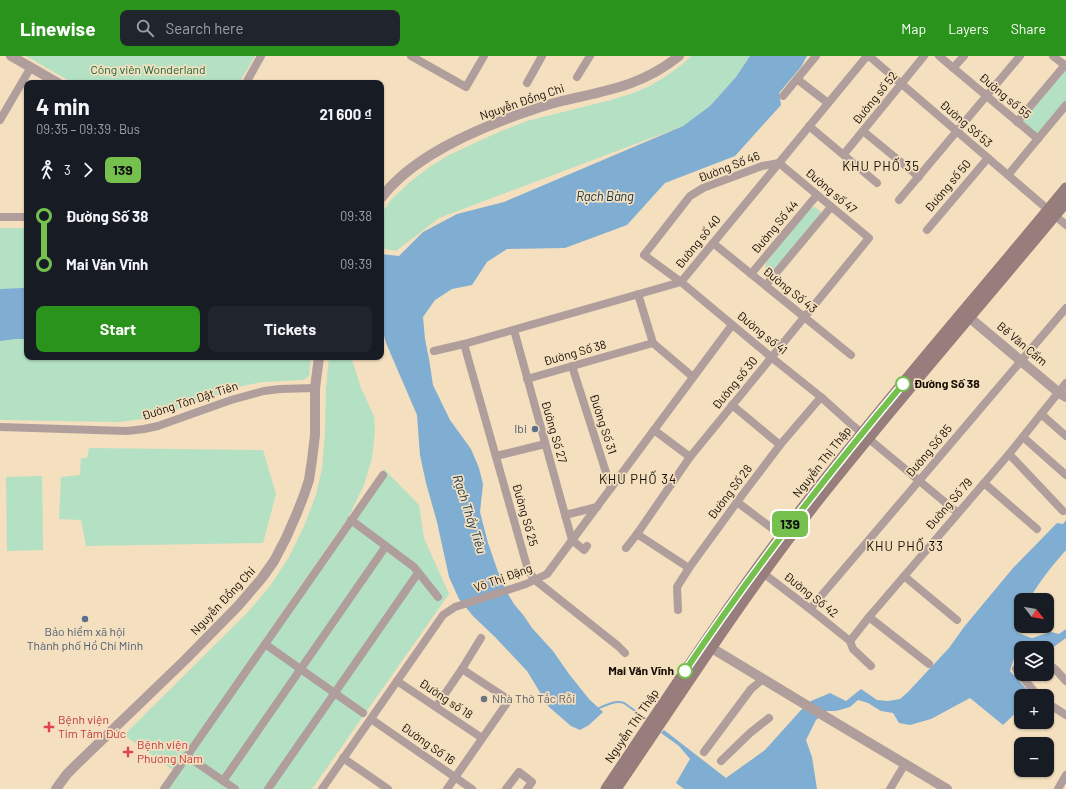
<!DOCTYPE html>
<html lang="en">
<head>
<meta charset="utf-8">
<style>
	:root { --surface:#171b24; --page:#20242c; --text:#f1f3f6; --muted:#9ea1a6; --accent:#29931b }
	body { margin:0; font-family:Barlow,sans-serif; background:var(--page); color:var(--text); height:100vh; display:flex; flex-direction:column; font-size:15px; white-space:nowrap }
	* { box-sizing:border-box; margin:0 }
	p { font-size:13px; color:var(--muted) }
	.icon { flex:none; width:22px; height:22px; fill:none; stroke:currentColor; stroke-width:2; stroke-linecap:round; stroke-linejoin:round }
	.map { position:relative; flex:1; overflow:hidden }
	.side { position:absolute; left:24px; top:24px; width:360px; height:280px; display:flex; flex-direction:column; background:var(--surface); border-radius:8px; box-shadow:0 1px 3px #0004 }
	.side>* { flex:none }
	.badge { padding:0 8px; border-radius:6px; font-size:14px; line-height:26px }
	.needle { width:26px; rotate:121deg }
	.tools { position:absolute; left:1014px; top:537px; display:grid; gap:8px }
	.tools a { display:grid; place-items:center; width:40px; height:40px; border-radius:8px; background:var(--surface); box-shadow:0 1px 3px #0004; font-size:20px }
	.map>.badge { position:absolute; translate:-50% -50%; box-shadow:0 0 0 2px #fff }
	.legs { display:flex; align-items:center; gap:6px; height:44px; padding:0 12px; font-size:13px }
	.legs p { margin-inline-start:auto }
	.head { display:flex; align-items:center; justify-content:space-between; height:68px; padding:0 12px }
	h1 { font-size:22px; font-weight:700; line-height:30px }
	.action { display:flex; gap:8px; margin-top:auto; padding:8px 12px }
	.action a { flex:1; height:46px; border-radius:8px; background:var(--accent); color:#fff; font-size:16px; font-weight:700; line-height:46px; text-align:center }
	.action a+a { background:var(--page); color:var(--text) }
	ul { padding:0 12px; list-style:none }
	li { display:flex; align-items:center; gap:14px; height:48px; font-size:15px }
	li i { display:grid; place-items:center; width:6px; height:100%; margin:0 5px; background:currentColor }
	li i::after { content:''; width:10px; height:10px; margin:-5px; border:3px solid; border-radius:50%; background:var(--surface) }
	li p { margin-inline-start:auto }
	li:first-child i { background:linear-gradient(#0000 50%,currentColor 0) }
	li:last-child i { background:linear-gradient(currentColor 50%,#0000 0) }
	header { display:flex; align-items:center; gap:24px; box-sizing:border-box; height:56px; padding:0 20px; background:var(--accent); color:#fff }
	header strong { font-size:19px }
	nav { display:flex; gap:22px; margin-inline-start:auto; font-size:14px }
	.search { width:280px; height:36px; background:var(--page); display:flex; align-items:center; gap:10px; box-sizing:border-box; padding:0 14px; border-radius:8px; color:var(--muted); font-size:15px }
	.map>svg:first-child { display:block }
	.green { fill:#b4e0c3 }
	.water { fill:#80add2 }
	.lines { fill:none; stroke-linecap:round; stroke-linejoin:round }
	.stream { stroke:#80add2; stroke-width:2 }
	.minor { stroke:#b09e9c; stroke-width:8 }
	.tertiary { stroke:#b09e9c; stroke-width:10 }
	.secondary { stroke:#977d7b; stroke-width:11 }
	.line-1-casing { stroke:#fff; stroke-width:9 }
	.line-1 { stroke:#76c04d; stroke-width:6 }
	.stop-1-dot { fill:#fff; stroke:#76c04d; stroke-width:2 }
	.service-dot { fill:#5c6f8a; stroke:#f4dfbf; stroke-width:1.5 }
	.worship-dot { fill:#6b7280; stroke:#f4dfbf; stroke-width:1.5 }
	.health-dot { fill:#e0444e; stroke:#f4dfbf; stroke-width:1.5 }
	.labels { text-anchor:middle; stroke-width:3.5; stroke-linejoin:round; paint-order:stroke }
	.park-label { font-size:12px; fill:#15683f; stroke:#f4dfbf }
	.street-label { font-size:12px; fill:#150e04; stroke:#f4dfbf }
	.stop-label { font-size:12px; font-weight:bold; fill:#150e04; stroke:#f4dfbf; text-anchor:start }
	.service-label { font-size:12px; fill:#4e5e75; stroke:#f4dfbf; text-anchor:end }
	.worship-label { font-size:12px; fill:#5b616d; stroke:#f4dfbf; text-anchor:start }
	.health-label { font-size:12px; fill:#be3a42; stroke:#f4dfbf; text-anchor:start }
	.neighbourhood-label { font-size:13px; letter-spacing:1px; fill:#150e04; stroke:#f4dfbf }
	.water-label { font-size:13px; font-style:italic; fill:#0d314a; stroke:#f4dfbf }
</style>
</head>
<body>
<header>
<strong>Linewise</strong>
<div class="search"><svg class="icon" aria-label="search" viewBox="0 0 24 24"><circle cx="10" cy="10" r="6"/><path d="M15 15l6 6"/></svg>Search here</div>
<nav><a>Map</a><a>Layers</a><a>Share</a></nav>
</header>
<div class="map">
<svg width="1066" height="733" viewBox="0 0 1066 733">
	<rect width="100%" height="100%" fill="#f4dfbf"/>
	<!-- green -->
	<g class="green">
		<path d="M26 0H255L239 27H73Z"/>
		<path d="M691 0H750L736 21 710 50 683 70 439 162 396 195 381 192V158L391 144 410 126 431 110 449 99 475 87 499 76 527 65 611 44 633 37 650 30 668 19 684 7Z"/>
		<path d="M1066 13V45L1037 80 1020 67Z"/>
		<path d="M815 151 821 156 820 160 775 214 770 216 765 212 766 207 810 152Z"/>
		<path d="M0 172H27V243L0 245Z"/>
		<path d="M27 271V301H311L309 320 303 324 262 326 238 331 164 358 142 363 118 366 0 364V274Z"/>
		<path d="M329 301H351L361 332 374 360 375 375 372 402 364 429 349 460 222 643 384 413 419 449 424 482 449 538 312 733H160L173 714 124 679 248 556 270 530 289 501 304 470 316 439 322 413 325 378 326 331Z"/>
		<path d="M89 392 263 394 276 438 263 487 86 490 81 464 59 463 61 421 80 419 81 402H87Z"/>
		<path d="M42 420 43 494 7 495 6 421Z"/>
	</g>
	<!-- water -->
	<g class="water">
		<path d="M750 0H807L801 11 779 37 781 49 735 100 665 127 627 169 565 192 507 193 487 206 472 229 452 233 435 244 423 261 425 283 429 303 433 329 450 364 471 393 479 412 483 428 480 456 488 487 497 513 506 535 514 548 524 560 532 572 553 595 569 618 589 643 603 656 589 669 580 674 571 670 549 651 527 615 496 582 473 560 459 543 449 521 437 466 426 427 420 399 417 359 386 287 381 268V198L399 200 423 176 457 158 504 146 683 70 710 50 736 21Z"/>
		<path d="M27 231V283H15L0 285V233L23 232Z"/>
		<path d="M1066 464V494C1052 510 1039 526 1029 544H1021V554L1014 563 1018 577 1032 582 1051 576 1059 578 1066 573V582L1052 592 1043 587 1033 592H1021V599L1014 602 1010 615 1032 639 1021 640V652L1003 669 970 642 931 663 910 669 899 667 893 657 881 655 868 647 858 644 850 651 836 655H827L816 664 806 684 812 701 817 733H684L676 727 690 703 679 690 661 677 664 674 726 722 765 694 801 654 811 645 830 637 846 645 861 633 877 644 888 645 900 643 908 636 949 592 964 571 1013 512 1057 467 1063 468Z"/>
	</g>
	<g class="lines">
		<!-- stream -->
		<path class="stream" d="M597 653C606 649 615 644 624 647L648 664"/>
		<!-- minor -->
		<g class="minor">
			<path d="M411 0 466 31 484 0"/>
			<path d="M869 0 1066 169"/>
			<path d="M939 0 1038 83"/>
			<path d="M1053 0 1066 10"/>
			<path d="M953 12 964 0"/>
			<path d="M577 21 590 0"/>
			<path d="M797 23 828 47"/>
			<path d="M246 27 261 0"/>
			<path d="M527 27 542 0"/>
			<path d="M783 40 816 0"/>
			<path d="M0 64 31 11"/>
			<path d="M1017 66 1065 9"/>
			<path d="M809 70 877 127"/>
			<path d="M863 75 919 121"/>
			<path d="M844 98 924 0"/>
			<path d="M1008 119 1066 49"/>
			<path d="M899 144 1020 0"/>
			<path d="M0 161H27"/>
			<path d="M927 174 988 102"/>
			<path d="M713 187 851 299"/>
			<path d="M751 218 817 139"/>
			<path d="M766 229 831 151"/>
			<path d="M638 238 653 287 693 321"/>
			<path d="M514 274 572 484 584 494 587 490"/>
			<path d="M464 288 528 514 535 524 618 590 625 597"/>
			<path d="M434 295 464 288 681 226 867 0"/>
			<path d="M572 310 611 432"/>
			<path d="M527 323 653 287"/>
			<path d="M732 349 780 389"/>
			<path d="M1041 358 1066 380"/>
			<path d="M0 371 127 375 144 373 158 370 231 344 264 335 280 333 315 332"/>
			<path d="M654 374 690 401"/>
			<path d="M1023 381 1066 419"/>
			<path d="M1009 398 1063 455"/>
			<path d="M496 400 545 388"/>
			<path d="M984 427 1037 473"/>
			<path d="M737 446 781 479"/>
			<path d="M565 459 597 451"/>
			<path d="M351 464 414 511 438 541"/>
			<path d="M637 478 689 512"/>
			<path d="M626 492 637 478 690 401 869 182 779 107 762 110 703 132 690 140 644 199 681 226 771 301 821 341 851 368 958 457"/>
			<path d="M759 514 810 553 850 585"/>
			<path d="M904 520 957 564"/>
			<path d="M810 553 1066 252"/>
			<path d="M678 554 677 531 689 512 737 446 780 389 821 341"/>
			<path d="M869 561 929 608"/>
			<path d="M850 585 869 561 1009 398 1066 327"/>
			<path d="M850 585 853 593 871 610"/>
			<path d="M265 588 363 657"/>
			<path d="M1047 607 1056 614 1066 625"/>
			<path d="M1016 613 1038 640"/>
			<path d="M397 625 482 682"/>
			<path d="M1047 647 1066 659"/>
			<path d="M436 651 462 613 481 582"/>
			<path d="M371 663 472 733"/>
			<path d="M704 696 751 633 763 623"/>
			<path d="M187 700 235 733"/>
			<path d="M343 702 388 733"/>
			<path d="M721 705 750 677 769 662"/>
			<path d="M223 725 386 490"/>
			<path d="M164 733 383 419"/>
			<path d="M268 733 418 517"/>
			<path d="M322 733 443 559 455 551 526 528 547 518 732 269"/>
			<path d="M447 733 509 644 462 613"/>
			<path d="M506 733 519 716 532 726 527 733"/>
			<path d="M890 733 905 708"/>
			<path d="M1058 733 1066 719"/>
		</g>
		<!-- tertiary -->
		<g class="tertiary">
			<path d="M11 0 58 27"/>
			<path d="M381 142C412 101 472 75 520 58 533 54 545 49 558 46 603 35 641 31 679 0"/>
			<path d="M964 257 1058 336 1066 341"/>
			<path d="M705 588 826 661 947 733"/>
			<path d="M56 733 67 718 77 708 185 604 238 550 262 522 274 505 286 482 297 457 304 439 309 424 312 404 315 379V332L319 301"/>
		</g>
		<!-- secondary -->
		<g class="secondary">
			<path d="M606 733C671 636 735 538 807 446 890 339 980 237 1066 132"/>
			<path d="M616 733C680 639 742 542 812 452 894 348 982 248 1066 146"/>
		</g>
	</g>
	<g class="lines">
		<defs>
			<path id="line-1" d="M685 615C752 515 826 420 903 328"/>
		</defs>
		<!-- line-1 casing -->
		<use href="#line-1" class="line-1-casing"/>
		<!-- line-1 -->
		<use href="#line-1" class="line-1"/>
	</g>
	<!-- markers -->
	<g class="stop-1-dot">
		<circle cx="903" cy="328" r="7"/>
		<circle cx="685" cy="615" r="7"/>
	</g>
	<g class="service-dot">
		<circle cx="535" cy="373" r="4"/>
		<circle cx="85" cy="563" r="4"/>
	</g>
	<circle class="worship-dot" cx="484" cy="643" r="4"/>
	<g class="health-dot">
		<path d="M47 665h4v4h4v4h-4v4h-4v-4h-4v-4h4z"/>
		<path d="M126 690h4v4h4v4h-4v4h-4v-4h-4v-4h4z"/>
	</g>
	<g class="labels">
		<!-- park labels -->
		<g class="park-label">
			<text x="148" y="18">Công viên Wonderland</text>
		</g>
		<!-- street labels -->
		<g class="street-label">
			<text transform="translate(1005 40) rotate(40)" y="4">Đường số 55</text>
			<text transform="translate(875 42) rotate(-51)" y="4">Đường số 52</text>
			<text transform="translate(522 46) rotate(-19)" y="4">Nguyễn Đổng Chi</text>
			<text transform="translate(966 68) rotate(41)" y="4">Đường Số 53</text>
			<text transform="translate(729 111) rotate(-21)" y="4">Đường Số 46</text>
			<text transform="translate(948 130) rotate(-50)" y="4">Đường số 50</text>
			<text transform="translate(831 135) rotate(40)" y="4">Đường số 47</text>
			<text transform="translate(775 171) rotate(-50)" y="4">Đường Số 44</text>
			<text transform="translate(698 186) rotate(-51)" y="4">Đường số 40</text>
			<text transform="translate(790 234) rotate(39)" y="4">Đường Số 43</text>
			<text transform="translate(762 277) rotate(39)" y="4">Đường số 41</text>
			<text transform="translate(1022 288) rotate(40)" y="4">Bế Văn Cấm</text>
			<text transform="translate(575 297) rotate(-16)" y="4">Đường Số 38</text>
			<text transform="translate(735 327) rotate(-51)" y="4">Đường số 30</text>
			<text transform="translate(190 345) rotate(-18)" y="4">Đường Tôn Dật Tiên</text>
			<text transform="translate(603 368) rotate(72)" y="4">Đường Số 31</text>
			<text transform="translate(554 376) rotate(74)" y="4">Đường Số 27</text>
			<text transform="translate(929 395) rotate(-50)" y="4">Đường Số 85</text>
			<text transform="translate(822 406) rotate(-52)" y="4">Nguyễn Thị Thập</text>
			<text transform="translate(730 436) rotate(-53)" y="4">Đường Số 28</text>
			<text transform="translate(949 448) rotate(-49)" y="4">Đường Số 79</text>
			<text transform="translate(525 459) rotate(74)" y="4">Đường Số 25</text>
			<text transform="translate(503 522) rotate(-20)" y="4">Võ Thị Đặng</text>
			<text transform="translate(811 539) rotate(38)" y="4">Đường Số 42</text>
			<text transform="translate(223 545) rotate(-47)" y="4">Nguyễn Đổng Chi</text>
			<text transform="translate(446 643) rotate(34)" y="4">Đường số 18</text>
			<text transform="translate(632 670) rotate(-56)" y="4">Nguyễn Thị Thập</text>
			<text transform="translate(428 688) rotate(35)" y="4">Đường Số 16</text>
		</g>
		<!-- stop labels -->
		<g class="stop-label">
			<text x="914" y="332">Đường Số 38</text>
			<text x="674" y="619" text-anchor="end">Mai Văn Vĩnh</text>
		</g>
		<!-- service labels -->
		<g class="service-label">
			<text x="527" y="377">Ibi</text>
			<text x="85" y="580" text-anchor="middle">Bảo hiểm xã hội<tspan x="85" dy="14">Thành phố Hồ Chí Minh</tspan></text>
		</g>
		<!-- worship labels -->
		<g class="worship-label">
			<text x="492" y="647">Nhà Thờ Tắc Rỗi</text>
		</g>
		<!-- health labels -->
		<g class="health-label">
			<text x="58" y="668">Bệnh viện<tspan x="58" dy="14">Tim Tâm Đức</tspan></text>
			<text x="137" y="693">Bệnh viện<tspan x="137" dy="14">Phương Nam</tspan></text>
		</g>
		<!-- neighbourhood labels -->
		<g class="neighbourhood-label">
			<text x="881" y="115">KHU PHỐ 35</text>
			<text x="638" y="428">KHU PHỐ 34</text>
			<text x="905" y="495">KHU PHỐ 33</text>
		</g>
		<!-- water labels -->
		<g class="water-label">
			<text x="605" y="145">Rạch Bàng</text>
			<text transform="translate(470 458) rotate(72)" y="5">Rạch Thầy Tiêu</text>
		</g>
	</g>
</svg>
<div class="tools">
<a><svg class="needle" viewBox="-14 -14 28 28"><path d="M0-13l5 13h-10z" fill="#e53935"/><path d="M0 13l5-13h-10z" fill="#9ea1a6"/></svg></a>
<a><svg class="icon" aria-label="layers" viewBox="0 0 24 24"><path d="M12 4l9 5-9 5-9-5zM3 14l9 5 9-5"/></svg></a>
<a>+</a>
<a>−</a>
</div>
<b class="badge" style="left:790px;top:468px;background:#76c04d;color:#111">139</b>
<section class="side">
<div class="head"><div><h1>4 min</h1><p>09:35 – 09:39 · Bus</p></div><b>21 600 ₫</b></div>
<div class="legs"><svg class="icon" aria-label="walk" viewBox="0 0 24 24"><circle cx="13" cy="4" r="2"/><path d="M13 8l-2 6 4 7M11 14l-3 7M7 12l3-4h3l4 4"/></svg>3<svg class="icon" aria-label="forward" viewBox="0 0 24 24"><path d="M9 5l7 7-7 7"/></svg><b class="badge" style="background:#76c04d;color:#111">139</b></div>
<ul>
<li><i style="color:#76c04d"></i><b>Đường Số 38</b><p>09:38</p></li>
<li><i style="color:#76c04d"></i><b>Mai Văn Vĩnh</b><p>09:39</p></li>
</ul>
<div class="action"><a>Start</a><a>Tickets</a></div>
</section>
</div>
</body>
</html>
